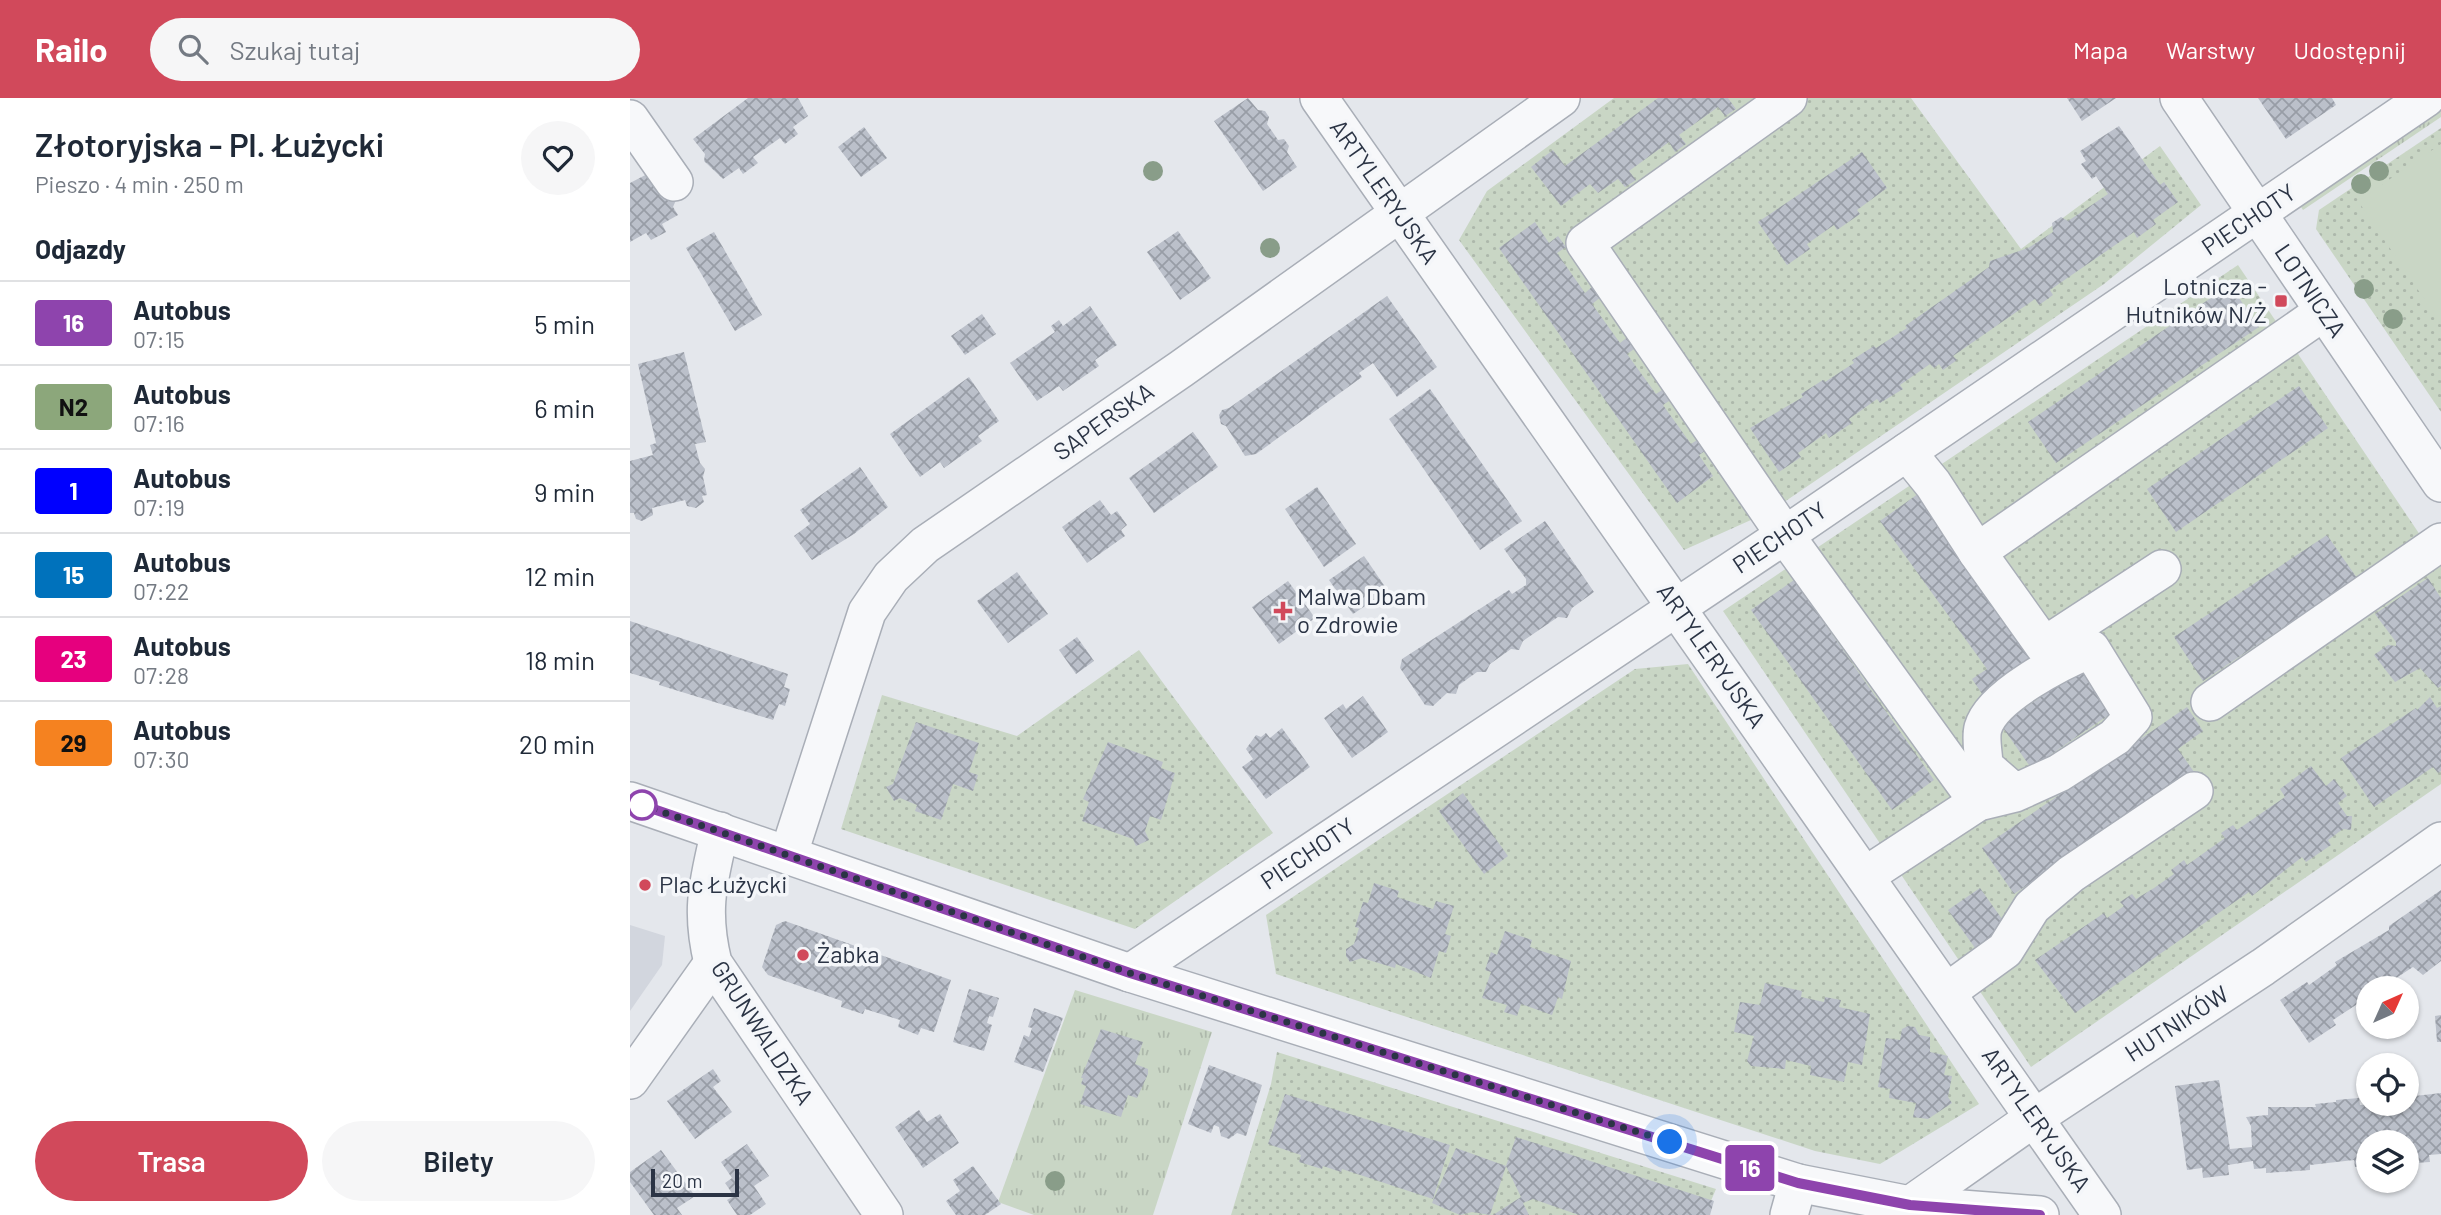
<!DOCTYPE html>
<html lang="pl">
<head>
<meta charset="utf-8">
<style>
	:root { --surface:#fff; --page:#f6f6f7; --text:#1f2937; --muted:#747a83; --line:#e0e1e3; --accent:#d1495b }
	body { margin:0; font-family:Barlow,sans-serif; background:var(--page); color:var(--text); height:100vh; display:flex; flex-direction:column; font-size:26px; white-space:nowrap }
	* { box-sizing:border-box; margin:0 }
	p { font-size:23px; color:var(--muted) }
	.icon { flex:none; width:38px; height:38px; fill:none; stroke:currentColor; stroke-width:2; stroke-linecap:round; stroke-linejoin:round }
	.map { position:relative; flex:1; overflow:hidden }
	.sheet { display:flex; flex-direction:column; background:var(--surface); width:630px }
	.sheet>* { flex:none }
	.badge { padding:0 14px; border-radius:5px; font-size:24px; line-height:46px }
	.needle { width:46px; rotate:45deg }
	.buttons { position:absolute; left:1726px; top:878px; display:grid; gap:14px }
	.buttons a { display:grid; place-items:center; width:63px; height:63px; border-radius:50%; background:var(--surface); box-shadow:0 2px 5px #0004; font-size:35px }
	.scale { position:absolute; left:21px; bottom:18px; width:88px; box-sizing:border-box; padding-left:7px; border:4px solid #2b3445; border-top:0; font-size:19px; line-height:24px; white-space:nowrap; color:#2b3445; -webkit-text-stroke:5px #f4f6f9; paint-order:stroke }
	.you { position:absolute; width:35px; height:35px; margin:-18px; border:5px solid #fff; border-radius:50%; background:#1a73e8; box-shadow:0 0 0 10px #1a73e833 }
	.map>.badge { position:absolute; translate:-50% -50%; box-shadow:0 0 0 4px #fff }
	h2 { padding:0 35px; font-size:26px; line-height:63px }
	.round { display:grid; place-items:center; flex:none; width:74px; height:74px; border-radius:37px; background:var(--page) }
	.head { display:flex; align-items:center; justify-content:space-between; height:119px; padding:0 35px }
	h1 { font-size:33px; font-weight:600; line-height:52px }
	.button { display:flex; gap:14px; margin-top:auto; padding:14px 35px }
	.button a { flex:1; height:80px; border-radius:42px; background:var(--accent); color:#fff; font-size:28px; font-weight:600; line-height:80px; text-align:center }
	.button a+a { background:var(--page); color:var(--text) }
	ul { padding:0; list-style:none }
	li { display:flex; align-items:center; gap:21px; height:84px; padding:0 35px; border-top:2px solid var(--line) }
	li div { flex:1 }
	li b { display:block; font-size:26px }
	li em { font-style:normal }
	li .badge { min-width:77px; font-weight:700; text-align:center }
	header { display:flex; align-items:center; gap:42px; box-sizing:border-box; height:98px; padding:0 35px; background:var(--accent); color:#fff }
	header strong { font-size:33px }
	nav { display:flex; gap:38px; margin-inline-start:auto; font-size:24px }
	.search { width:490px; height:63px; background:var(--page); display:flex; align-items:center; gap:18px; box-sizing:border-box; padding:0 24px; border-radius:38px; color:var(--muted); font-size:26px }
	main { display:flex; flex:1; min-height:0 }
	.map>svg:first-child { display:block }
	.built { fill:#d2d6de }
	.grass { fill:url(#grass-tufts) }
	.park { fill:url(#park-dots) }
	.pitch { fill:#c9d6c5 }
	.building { fill:url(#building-cross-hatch) }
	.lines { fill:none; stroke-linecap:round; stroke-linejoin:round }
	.minor-casing { stroke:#a9aeb7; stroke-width:40 }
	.minor { stroke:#f7f8fa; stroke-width:37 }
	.tree { fill:#899d89 }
	.line-casing { stroke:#fff; stroke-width:16 }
	.line { stroke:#8e44ad; stroke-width:10 }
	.walk { stroke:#2b3445; stroke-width:7; stroke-dasharray:0 12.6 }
	.poi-dot { fill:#d1495b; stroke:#f4f6f9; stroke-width:2.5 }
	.stop-dot { fill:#fff; stroke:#8e44ad; stroke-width:3.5 }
	.labels { text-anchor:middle; stroke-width:7; stroke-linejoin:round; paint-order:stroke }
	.street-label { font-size:24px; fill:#2b3445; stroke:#f4f6f9 }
	.poi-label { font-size:24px; fill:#2b3445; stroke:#f4f6f9; text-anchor:start }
</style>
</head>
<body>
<header>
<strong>Railo</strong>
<div class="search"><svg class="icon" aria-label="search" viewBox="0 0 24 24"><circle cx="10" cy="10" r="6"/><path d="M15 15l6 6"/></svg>Szukaj tutaj</div>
<nav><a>Mapa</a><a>Warstwy</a><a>Udostępnij</a></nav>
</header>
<main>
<section class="sheet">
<div class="head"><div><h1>Złotoryjska - Pl. Łużycki</h1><p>Pieszo · 4 min · 250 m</p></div><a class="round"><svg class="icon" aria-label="heart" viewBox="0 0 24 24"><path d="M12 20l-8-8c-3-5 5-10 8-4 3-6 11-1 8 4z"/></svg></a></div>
<h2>Odjazdy</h2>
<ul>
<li><span class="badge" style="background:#8e44ad;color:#fff">16</span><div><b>Autobus</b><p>07:15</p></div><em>5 min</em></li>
<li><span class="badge" style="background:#8ca77b;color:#111">N2</span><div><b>Autobus</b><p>07:16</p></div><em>6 min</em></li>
<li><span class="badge" style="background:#00f;color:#fff">1</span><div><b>Autobus</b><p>07:19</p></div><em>9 min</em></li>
<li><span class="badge" style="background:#0072bc;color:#fff">15</span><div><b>Autobus</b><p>07:22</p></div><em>12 min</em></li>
<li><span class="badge" style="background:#e6007e;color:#fff">23</span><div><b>Autobus</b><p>07:28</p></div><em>18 min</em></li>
<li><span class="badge" style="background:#f58220;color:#111">29</span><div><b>Autobus</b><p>07:30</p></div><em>20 min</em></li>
</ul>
<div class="button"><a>Trasa</a><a>Bilety</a></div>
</section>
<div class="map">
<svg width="1811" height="1117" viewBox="0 0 1811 1117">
	<defs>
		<pattern id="grass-tufts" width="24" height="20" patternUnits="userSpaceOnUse" patternTransform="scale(1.75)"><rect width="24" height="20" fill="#c9d6c5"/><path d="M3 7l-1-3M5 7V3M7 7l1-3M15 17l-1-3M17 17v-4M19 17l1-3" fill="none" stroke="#adb8ab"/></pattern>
		<pattern id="park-dots" width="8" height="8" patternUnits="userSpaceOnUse" patternTransform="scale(1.75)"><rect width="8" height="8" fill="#c9d6c5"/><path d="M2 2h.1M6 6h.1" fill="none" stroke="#adb8ab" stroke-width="1.8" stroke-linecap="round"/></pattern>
		<pattern id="building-cross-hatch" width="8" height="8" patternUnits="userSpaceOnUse" patternTransform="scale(1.75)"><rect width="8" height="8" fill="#bbc0ca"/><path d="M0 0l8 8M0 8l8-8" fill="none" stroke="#989da6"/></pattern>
	</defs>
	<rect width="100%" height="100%" fill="#e4e7ec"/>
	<!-- built -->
	<path class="built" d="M0 827 35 838 32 867 0 913Z"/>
	<!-- grass -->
	<g class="grass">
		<path d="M1811 9V19L1673 112 1669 106Z"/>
		<path d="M445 892 582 934 523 1117H404L368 1104Z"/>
	</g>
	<!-- park -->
	<g class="park">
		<path d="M984 0H1281L1391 151 1530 48 1571 107 1474 186 1141 413 1054 452 829 142 857 93Z"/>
		<path d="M1811 30V314L1686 131 1689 112Z"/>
		<path d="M1608 167 1811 468V686L1401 969 1093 513Z"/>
		<path d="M509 552 643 735 505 831 211 731 252 597 387 638Z"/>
		<path d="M1058 566 1349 1006 1250 1066 1185 1053 646 876 636 817 1005 571Z"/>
		<path d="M647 954 1086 1091 1075 1117H601L641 986Z"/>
	</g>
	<!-- pitch -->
	<path class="pitch" d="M1811 46V226L1728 103Z"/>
	<!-- building -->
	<g class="building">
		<path d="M118 0H168L178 18 163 29 168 36 155 46 150 40 123 59 128 65 113 76 109 70 93 81 74 63 75 56 63 41Z"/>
		<path d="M618 0 628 12 635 13 639 19 637 26 648 42 654 41 659 48 657 54 667 69 633 93 584 23Z"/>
		<path d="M1028 0H1098L1106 11 1095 18 1088 9 1049 37 1056 46 1045 54 1039 44 999 73 1006 82 995 89 988 81 968 95 960 86 931 108 901 69 923 52 935 68Z"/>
		<path d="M1437 0H1486L1452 23Z"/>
		<path d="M1628 0H1702L1706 7 1656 41Z"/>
		<path d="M1489 28 1530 87 1534 84 1548 104 1523 122 1526 126 1507 140 1504 134 1420 192 1423 197 1409 207 1405 201 1323 258 1327 262 1313 272 1309 266 1304 270 1300 266 1270 287 1273 291 1250 305 1247 301 1219 321 1222 325 1199 340 1196 335 1168 355 1171 359 1149 374 1120 330 1173 299 1171 296 1193 282 1195 284 1224 265 1222 262 1244 248 1246 250 1277 230 1275 228 1359 169 1360 163 1398 150 1423 134 1422 125 1431 119 1438 123 1478 96 1466 78 1462 81 1451 66 1456 63 1450 53Z"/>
		<path d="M234 29 257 60 231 79 208 49Z"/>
		<path d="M1232 54 1257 90 1227 112 1230 116 1207 132 1204 127 1177 146 1180 151 1157 167 1128 124Z"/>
		<path d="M25 72 46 102 43 109 48 117 32 126 36 134 21 142 16 135 0 144V85Z"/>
		<path d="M905 124 919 145 928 138 936 149 927 155 955 195 963 188 971 199 962 206 990 245 999 238 1007 249 997 256 1026 296 1035 290 1042 301 1033 307 1061 346 1070 340 1078 351 1069 357 1083 378 1047 405 869 150Z"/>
		<path d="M548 133 581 180 550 202 517 154Z"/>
		<path d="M84 134 132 217 105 233 56 150Z"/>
		<path d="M1600 187 1629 229 1426 365 1398 324Z"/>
		<path d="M757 198 807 269 767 299 743 265 729 275 732 279 626 356 615 358 596 328 591 326 589 317 592 312 599 310Z"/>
		<path d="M460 208 487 247 465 262 469 268 433 293 429 288 407 303 380 265 425 234 421 228 429 222 433 228Z"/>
		<path d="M352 216 366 236 335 257 321 238Z"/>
		<path d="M54 254 76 344 65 346 70 365 75 371 73 379 77 397 72 398 74 404 66 410 57 408 55 402 22 410 23 417 12 423 6 421 4 415H0V363L23 357 20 347 26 345 8 266Z"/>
		<path d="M339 279 369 323 348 338 352 343 314 370 310 364 290 379 260 336Z"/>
		<path d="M1669 288 1698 330 1546 434 1517 391Z"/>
		<path d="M800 291 892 423 850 452 759 321Z"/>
		<path d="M563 334 588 369 524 415 499 380Z"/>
		<path d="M230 369 258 409 224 436 182 462 164 438 180 426 170 412Z"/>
		<path d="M687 389 726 446 694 469 655 411Z"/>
		<path d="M1292 393 1427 563 1361 609 1342 581 1357 571 1250 423Z"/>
		<path d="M470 402 481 417 487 413 497 427 491 432 495 438 457 465 432 429Z"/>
		<path d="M915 423 964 494 942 510 937 520 928 519 893 543 889 552 881 551 860 566 856 574H847L829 587 826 596 817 595 803 608 795 607 770 570 772 561 879 492 882 496 896 487V481L874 451Z"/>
		<path d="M1697 437 1727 480 1573 583 1544 539Z"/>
		<path d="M734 458 758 493 723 516 699 482Z"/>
		<path d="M387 474 418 516 378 545 347 503Z"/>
		<path d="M1798 480 1811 500V588L1808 590 1790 570 1765 584 1744 557 1758 547 1766 548V544L1745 516Z"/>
		<path d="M1164 482 1304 682 1262 712 1121 512Z"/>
		<path d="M658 483 685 520 649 546 622 509Z"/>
		<path d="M0 523 158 576 154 589 160 591 155 608 149 606 143 622 29 587 30 584 0 575Z"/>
		<path d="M447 539 464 563 446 576 429 552Z"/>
		<path d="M1455 568 1486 612 1401 670 1371 627Z"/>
		<path d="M733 598 758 634 722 660 694 620 713 606 716 611Z"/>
		<path d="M1800 599 1807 610 1811 608V673L1808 675 1803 669 1744 709 1711 660 1786 610 1787 612Z"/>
		<path d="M1557 609 1573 633 1548 651 1564 674 1384 796 1352 750Z"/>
		<path d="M286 624 349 645 339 674 348 677 343 693 323 686 311 722 285 713 287 707 270 700 264 703 256 689 263 686Z"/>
		<path d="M652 630 680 669 636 701 612 669 623 661 616 651 626 637 631 639 636 635 640 640Z"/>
		<path d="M478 644 533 664 531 670 545 675 531 722 520 718 515 733 519 742 506 748 503 741 452 723 459 704 453 701Z"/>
		<path d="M1681 668 1696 688 1704 681 1717 698 1708 705 1717 718H1722L1721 732 1713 731 1698 742 1701 747 1676 764 1672 759 1622 798 1619 794 1445 915 1405 862 1474 815 1477 820 1494 808 1490 804 1502 796 1506 801 1524 790 1544 776 1541 772 1554 762 1557 767 1595 740 1591 735 1603 727 1607 732 1655 699 1650 691Z"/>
		<path d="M833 695 878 758 854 776 809 713Z"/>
		<path d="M744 785 769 793 767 799 803 811 806 803 824 808 815 836 821 838 816 855 809 853 801 880 766 866 765 870 732 860 720 864 716 858V851L724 846 729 830 725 829 733 804 738 805Z"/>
		<path d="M1350 790 1377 828 1345 850 1318 812Z"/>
		<path d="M1811 792V863L1793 877 1783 869 1754 888 1755 891H1738V905L1735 908 1732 903 1703 922 1706 927 1679 945 1650 902 1677 884 1679 887 1707 867 1705 864 1759 832V828Z"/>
		<path d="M155 823 321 882 304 934 291 930 288 937 268 929 270 922 235 911 233 916 211 909 212 903 138 877 132 869 146 827Z"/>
		<path d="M875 833 902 842 900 849 941 863 932 901 928 899 922 917 891 906 887 918 874 914 877 907 852 900 861 874 855 872 861 854 867 857Z"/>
		<path d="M1135 885 1172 893 1171 899 1194 904 1195 899 1211 902 1209 909 1240 916 1232 967 1218 964 1214 984 1180 977 1181 968 1156 962 1155 971 1121 968 1117 963 1124 938 1104 934 1110 904 1130 907Z"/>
		<path d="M339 891 369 900 363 919 359 918 357 925 362 927 354 953 323 944Z"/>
		<path d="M404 910 433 920 413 974 384 964 394 937 399 939 402 930 398 929Z"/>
		<path d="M1811 917V944H1807L1805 918Z"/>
		<path d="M1278 928 1285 929 1289 937 1300 939V954L1318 958 1314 977 1322 978 1318 999 1322 1005 1298 1021 1283 1019 1286 1005 1259 1000 1260 991 1248 989 1256 940 1270 942 1272 931Z"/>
		<path d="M471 931 513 944 505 966 518 971V976L507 1000 498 997 491 1019 450 1006 456 988 451 986 453 980H451Z"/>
		<path d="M579 967 632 987 616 1038 607 1035 599 1041 591 1038 589 1029 584 1027 581 1035 558 1026Z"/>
		<path d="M83 971 91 983 83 989 102 1014 65 1041 37 1003Z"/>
		<path d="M1589 982 1600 1051 1622 1049 1621 1028 1616 1019 1638 1017V1009H1686L1685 1006 1706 1004V1002L1729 1000 1730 1007 1776 1006V999L1811 995V1056L1799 1057 1800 1064 1785 1065 1784 1059H1776V1045H1738V1068L1725 1069 1724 1062 1680 1067V1072L1636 1075V1070L1624 1071 1623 1063 1598 1067 1599 1077 1573 1080 1572 1070 1557 1072 1545 988Z"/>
		<path d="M655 996 820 1047 803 1101 712 1071 711 1074 693 1068 692 1071 669 1064 671 1057 638 1046Z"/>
		<path d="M289 1012 297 1024 310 1016 329 1045 293 1070 265 1029Z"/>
		<path d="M886 1039 1084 1103 1080 1117H949L903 1101 893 1105 899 1117H863L891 1099 876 1068Z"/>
		<path d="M117 1046 139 1078 124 1088 136 1106 120 1117H107L97 1102 104 1098 95 1085 102 1080 91 1064Z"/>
		<path d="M826 1050 876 1068 860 1117 842 1114 830 1117 802 1105Z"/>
		<path d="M31 1052 65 1098 47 1110 52 1117H24L0 1084V1074Z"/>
		<path d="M343 1068 371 1106 355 1117H326L316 1103 330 1093 323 1082Z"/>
	</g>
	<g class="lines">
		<defs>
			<g id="minor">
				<path d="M689 0 1472 1117"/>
				<path d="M1158 0 955 145 1155 437 1348 704"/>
				<path d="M1549 0 1811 385"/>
				<path d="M0 21 44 84"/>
				<path d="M1277 354 1303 386 1347 454 1414 548 1532 471"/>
				<path d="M1347 454 1693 214"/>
				<path d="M1580 604 1811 444"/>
				<path d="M0 703 500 875 1168 1085 1280 1107 1410 1117"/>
				<path d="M90 733C78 785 70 812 83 865L254 1117"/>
				<path d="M159 755 237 514 261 479 295 447 551 271 931 0"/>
				<path d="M1235 778 1348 704 1385 695 1429 675 1485 639 1503 619 1461 551C1431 563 1362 598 1353 630 1350 641 1354 657 1354 668L1385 695"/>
				<path d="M500 875 1155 437 1796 0"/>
				<path d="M1317 894 1375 852 1402 809 1441 776 1564 693"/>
				<path d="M0 982 83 865"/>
				<path d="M1280 1107 1404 1020 1633 869 1811 743"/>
				<path d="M1159 1117 1168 1085"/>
			</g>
		</defs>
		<!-- minor casing -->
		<use href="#minor" class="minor-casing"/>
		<!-- minor -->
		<use href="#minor" class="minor"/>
	</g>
	<!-- trees -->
	<g class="tree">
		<circle cx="523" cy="73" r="10"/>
		<circle cx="1749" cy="73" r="10"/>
		<circle cx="1731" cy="86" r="10"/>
		<circle cx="640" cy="150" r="10"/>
		<circle cx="1734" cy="191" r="10"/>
		<circle cx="1763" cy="221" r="10"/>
		<circle cx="425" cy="1083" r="10"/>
	</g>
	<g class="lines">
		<defs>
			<path id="line" d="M0 703 500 875 1168 1085 1280 1107 1410 1117"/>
		</defs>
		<!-- line casing -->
		<use href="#line" class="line-casing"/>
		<!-- line -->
		<use href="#line" class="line"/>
		<!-- walk -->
		<path class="walk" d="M12 707 500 875 1040 1044"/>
	</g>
	<!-- markers -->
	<g class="poi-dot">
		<rect x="1644" y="196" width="14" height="14" rx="3.5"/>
		<path d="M649.5 502.5h7v7h7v7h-7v7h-7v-7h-7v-7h7z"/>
		<circle cx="15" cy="787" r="7"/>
		<circle cx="173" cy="857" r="7"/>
	</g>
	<circle class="stop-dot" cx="12" cy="707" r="14"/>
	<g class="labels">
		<!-- street labels -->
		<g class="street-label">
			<text transform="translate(754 94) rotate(55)" y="8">ARTYLERYJSKA</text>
			<text transform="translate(1619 122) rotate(-34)" y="8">PIECHOTY</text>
			<text transform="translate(1680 193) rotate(56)" y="8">LOTNICZA</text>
			<text transform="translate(474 324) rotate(-35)" y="8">SAPERSKA</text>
			<text transform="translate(1150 440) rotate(-34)" y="8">PIECHOTY</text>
			<text transform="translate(1081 558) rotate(55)" y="8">ARTYLERYJSKA</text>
			<text transform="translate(678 756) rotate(-34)" y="8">PIECHOTY</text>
			<text transform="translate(1547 926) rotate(-33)" y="8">HUTNIKÓW</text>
			<text transform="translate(132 935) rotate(57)" y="8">GRUNWALDZKA</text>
			<text transform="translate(1406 1022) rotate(55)" y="8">ARTYLERYJSKA</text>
		</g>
		<!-- poi labels -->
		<g class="poi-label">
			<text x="1637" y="197" text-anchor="end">Lotnicza -<tspan x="1637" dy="28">Hutników N/Ż</tspan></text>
			<text x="667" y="507">Malwa Dbam<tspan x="667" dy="28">o Zdrowie</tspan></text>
			<text x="29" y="795">Plac Łużycki</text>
			<text x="187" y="865">Żabka</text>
		</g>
	</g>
</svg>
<div class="buttons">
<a><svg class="needle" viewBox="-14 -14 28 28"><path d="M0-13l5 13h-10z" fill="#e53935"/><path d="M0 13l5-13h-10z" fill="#747a83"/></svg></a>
<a><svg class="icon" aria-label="locate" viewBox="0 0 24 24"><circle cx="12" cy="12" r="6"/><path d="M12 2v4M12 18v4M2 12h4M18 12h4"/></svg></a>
<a><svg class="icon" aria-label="layers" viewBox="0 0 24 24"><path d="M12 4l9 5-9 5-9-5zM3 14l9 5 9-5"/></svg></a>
</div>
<div class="scale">20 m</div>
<div class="you" style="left:1040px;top:1044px"></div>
<b class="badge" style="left:1120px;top:1070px;background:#8e44ad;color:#fff">16</b>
</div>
</main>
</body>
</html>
